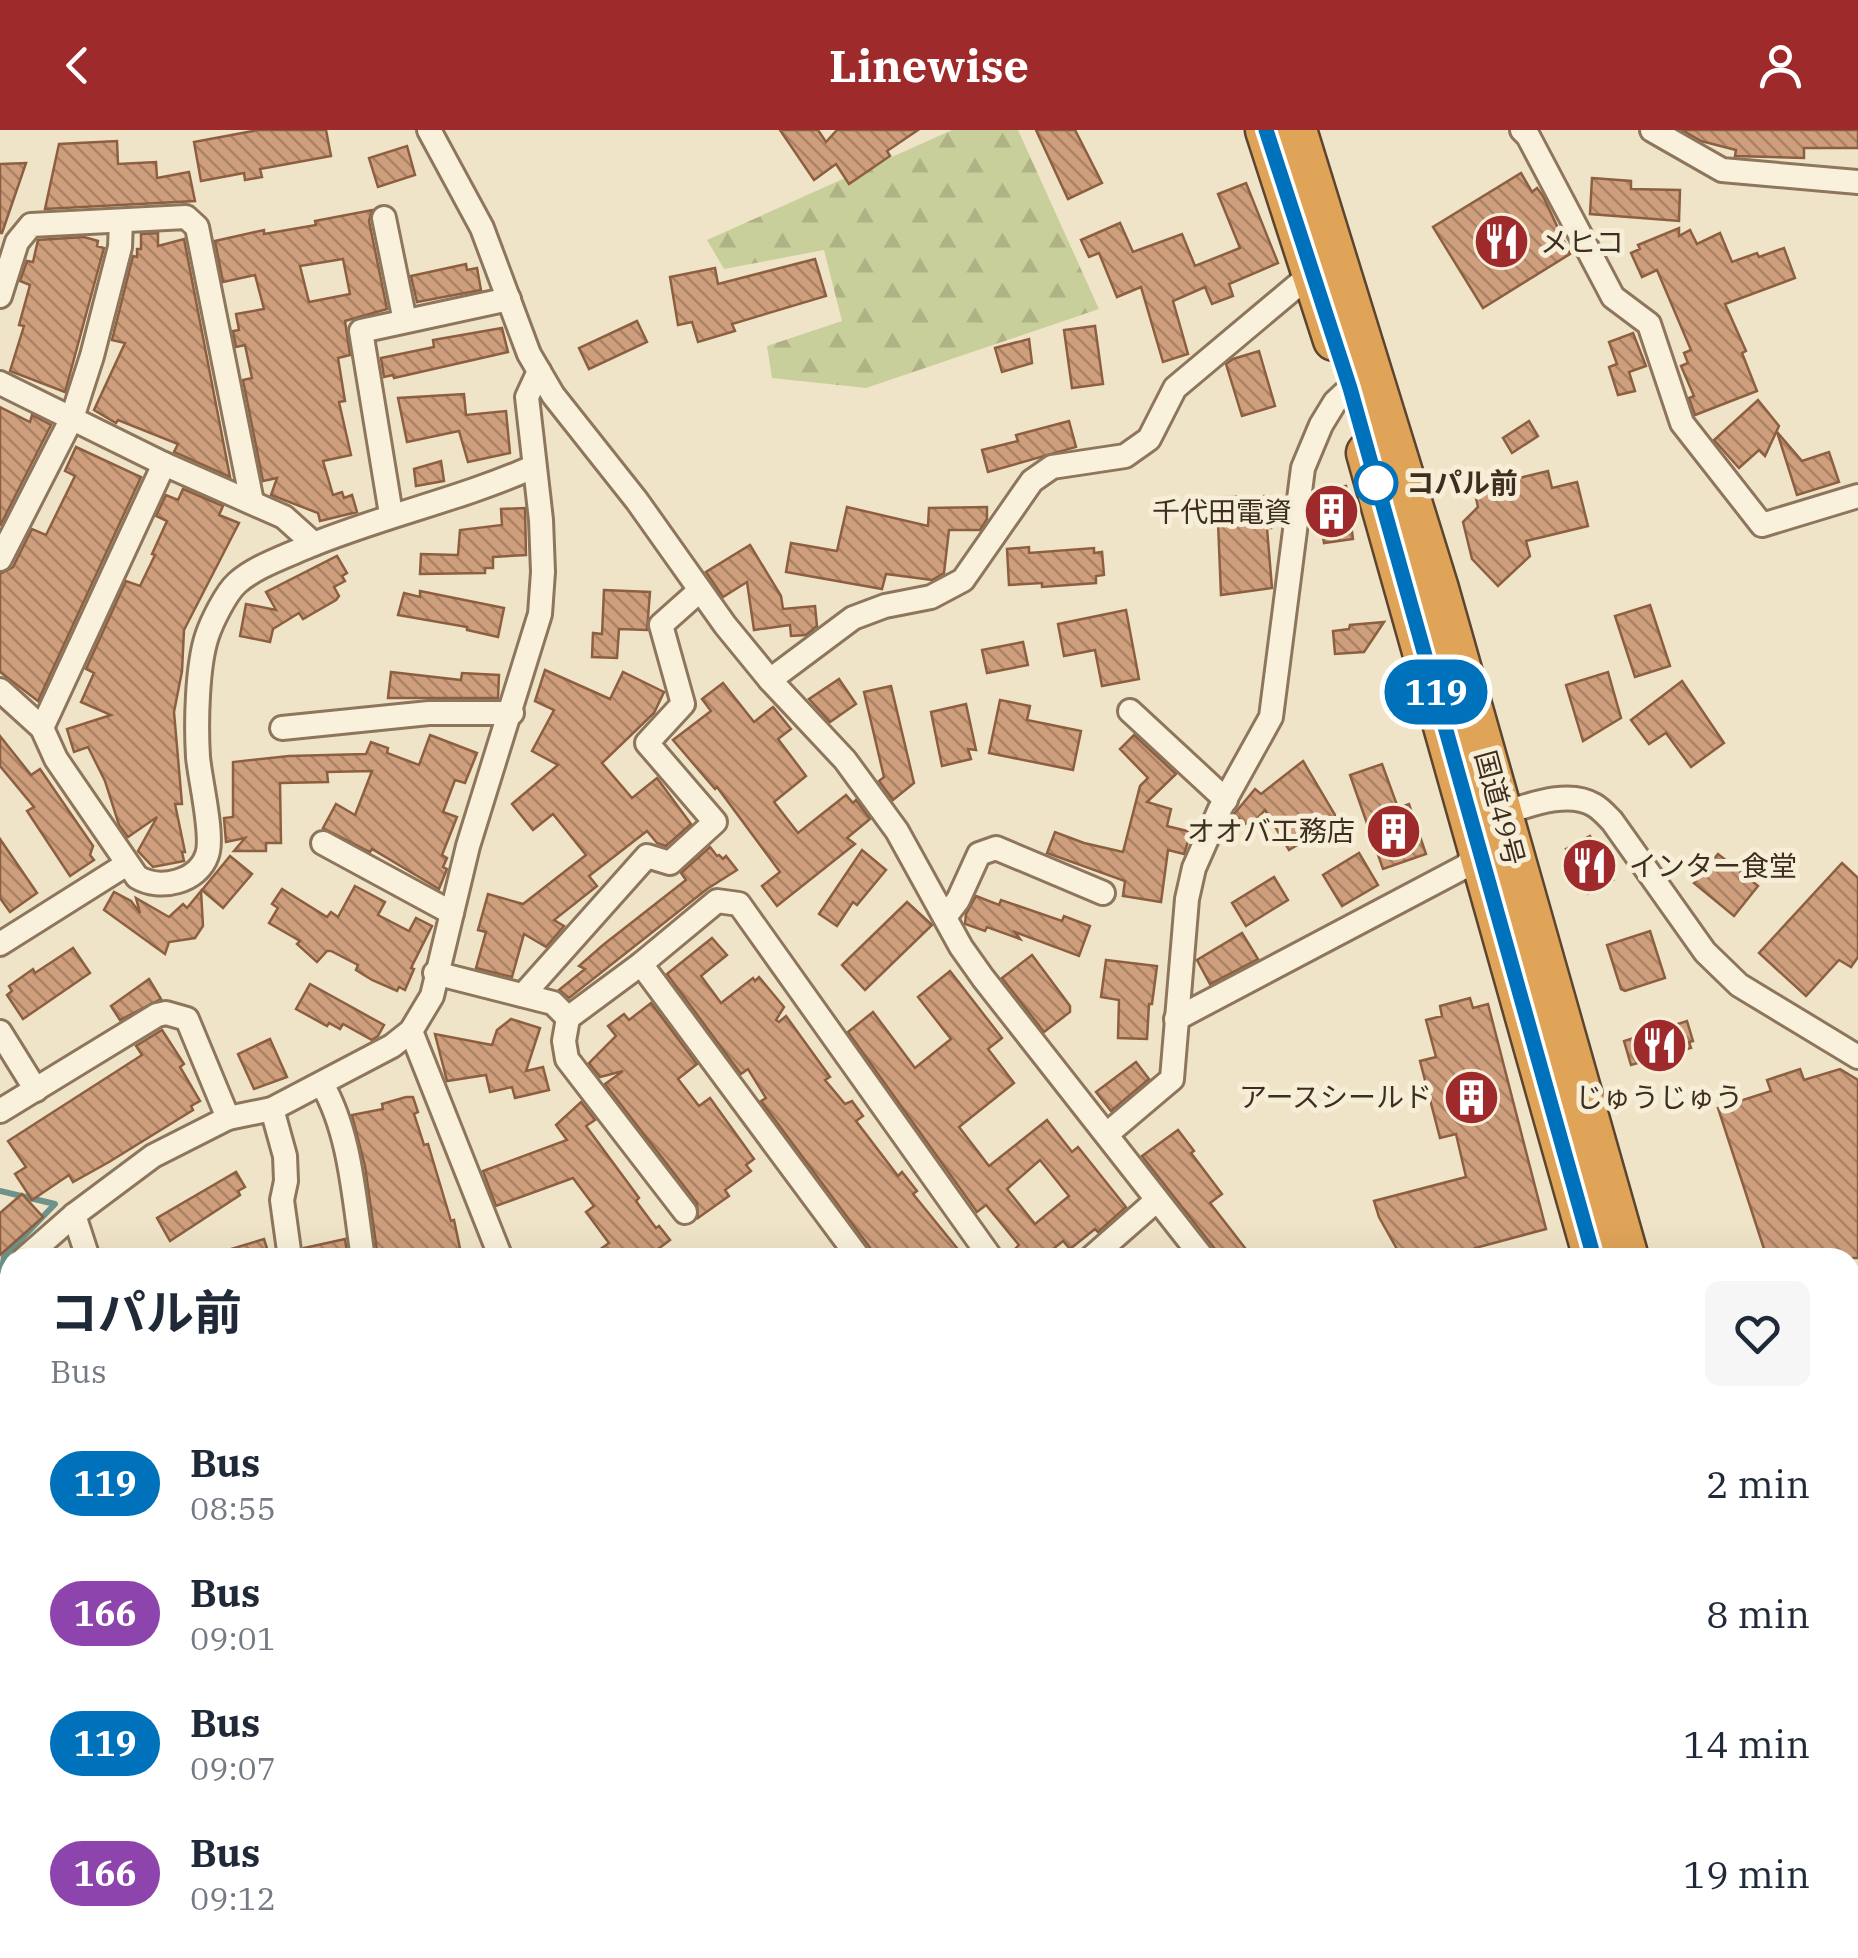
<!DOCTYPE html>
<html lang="en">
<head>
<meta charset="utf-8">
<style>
	:root { --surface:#fff; --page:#f6f6f7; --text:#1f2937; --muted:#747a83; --accent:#9e2a2b }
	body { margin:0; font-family:"IBM Plex Serif","Noto Sans JP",serif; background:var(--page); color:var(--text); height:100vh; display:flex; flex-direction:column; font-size:38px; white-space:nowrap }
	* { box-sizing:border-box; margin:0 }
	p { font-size:32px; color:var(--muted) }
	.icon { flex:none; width:55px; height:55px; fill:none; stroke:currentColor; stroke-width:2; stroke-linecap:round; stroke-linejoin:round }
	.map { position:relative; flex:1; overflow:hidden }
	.drawer { position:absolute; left:0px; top:1118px; width:1860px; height:712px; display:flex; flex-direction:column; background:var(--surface); border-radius:30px 30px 0 0; box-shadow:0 10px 40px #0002 }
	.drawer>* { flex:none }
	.badge { padding:0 20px; border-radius:32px; font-size:35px; line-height:65px }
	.map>.badge { position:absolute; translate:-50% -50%; box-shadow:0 0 0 5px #fff }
	.round { display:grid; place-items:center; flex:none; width:105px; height:105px; border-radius:15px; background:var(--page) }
	.overview { display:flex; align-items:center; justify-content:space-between; height:170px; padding:0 50px }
	h1 { font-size:48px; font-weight:700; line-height:75px }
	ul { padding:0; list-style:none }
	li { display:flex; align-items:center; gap:30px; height:130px; padding:0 50px }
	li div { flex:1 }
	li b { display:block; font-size:38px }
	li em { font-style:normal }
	li .badge { min-width:110px; font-weight:700; text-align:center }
	header { display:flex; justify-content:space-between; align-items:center; height:130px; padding:0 50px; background:var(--accent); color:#fff; font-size:45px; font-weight:700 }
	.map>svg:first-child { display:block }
	.forest { fill:url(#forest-firs) }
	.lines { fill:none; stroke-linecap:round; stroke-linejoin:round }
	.stream { stroke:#6f938a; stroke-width:6 }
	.building { fill:url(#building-back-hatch); stroke:#8d5f41; stroke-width:2.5; fill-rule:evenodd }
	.street-casing { stroke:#8d765c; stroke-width:28 }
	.highway-casing { stroke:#5b4430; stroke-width:45 }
	.street { stroke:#faf1dc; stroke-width:22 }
	.highway { stroke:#e0a458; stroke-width:40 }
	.line-casing { stroke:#fff; stroke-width:22 }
	.line { stroke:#0072bc; stroke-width:15 }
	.stop-dot { fill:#fff; stroke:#0072bc; stroke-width:5 }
	.labels { text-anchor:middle; stroke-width:10; stroke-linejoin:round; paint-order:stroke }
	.poi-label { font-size:28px; fill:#3d2e20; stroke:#f7eed8; text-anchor:end }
	.stop-label { font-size:28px; font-weight:bold; fill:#3d2e20; stroke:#f7eed8; text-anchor:start }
	.street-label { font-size:28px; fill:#3d2e20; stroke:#f7eed8 }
</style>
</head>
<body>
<header><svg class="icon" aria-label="back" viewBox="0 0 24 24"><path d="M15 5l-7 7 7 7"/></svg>Linewise<svg class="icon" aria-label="person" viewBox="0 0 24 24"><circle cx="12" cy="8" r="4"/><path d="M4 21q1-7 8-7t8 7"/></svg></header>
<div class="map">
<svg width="1858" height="1828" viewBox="0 0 1858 1828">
	<defs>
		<pattern id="forest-firs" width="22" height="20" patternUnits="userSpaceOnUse" patternTransform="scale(2.5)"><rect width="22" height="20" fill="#c9cf9b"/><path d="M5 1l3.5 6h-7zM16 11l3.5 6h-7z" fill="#aeb285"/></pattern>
		<pattern id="building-back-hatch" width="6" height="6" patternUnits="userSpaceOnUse" patternTransform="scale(2.5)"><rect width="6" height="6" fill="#cf9f7d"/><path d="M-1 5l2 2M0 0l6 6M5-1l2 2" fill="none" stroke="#a98266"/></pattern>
	</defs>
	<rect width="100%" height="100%" fill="#f0e4c8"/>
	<!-- forest -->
	<path class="forest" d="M952 0H1018L1099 179 866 258 772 248 767 216 842 191 824 120 724 139 707 110Z"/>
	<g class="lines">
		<!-- stream -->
		<g class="stream">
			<path d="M0 1061 55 1074 4 1127 0 1152"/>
			<path d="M0 1233 10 1273"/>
			<path d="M599 1820 613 1828"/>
		</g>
	</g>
	<!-- building -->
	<g class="building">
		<path d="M258 0H326L331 26 260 39 262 47 245 50 244 43 201 51 194 12Z"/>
		<path d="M780 0H818L826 12 837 0H918L887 21 890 26 849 54 836 34 814 50Z"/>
		<path d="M1036 0H1075L1102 53 1068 69Z"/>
		<path d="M1682 0H1858V18H1804V28L1735 26 1736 20 1701 11Z"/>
		<path d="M117 11 118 34 156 32 157 48 189 42 195 71 45 79 59 14Z"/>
		<path d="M407 16 415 45 378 57 369 28Z"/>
		<path d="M26 33 2 103H0V34Z"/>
		<path d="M1521 43 1532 62 1537 58 1543 66 1570 124 1483 178 1433 97Z"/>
		<path d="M1592 48 1631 51V59L1680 60 1679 91 1590 84Z"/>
		<path d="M1246 53 1278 133 1229 154 1233 166 1212 174 1205 157 1173 171 1188 224 1163 232 1141 157 1117 167 1099 123 1089 127 1081 110 1120 93 1133 122 1182 104 1195 136 1240 118 1218 64Z"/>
		<path d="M372 80 369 91 387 179 345 191 350 225 338 228 345 271 339 272 351 325 323 331 333 365 342 362 344 368 352 365 357 382 320 391 318 383 271 365 277 348 263 351 243 250 252 248 245 215 236 217 233 201 239 200 236 184 264 179 255 145 223 152 215 111 264 100V104L316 95 315 91ZM343 129 350 164 309 172 300 136Z"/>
		<path d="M1679 98V106L1690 100 1697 114 1720 103 1732 132 1757 123 1759 127 1784 118 1795 148 1725 174 1746 221 1742 223 1757 261 1695 285 1689 268 1694 266 1681 236 1688 233 1684 223 1691 220 1657 140 1642 147 1631 123 1640 119 1638 115Z"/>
		<path d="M158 103V116L184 109 230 347 174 322 178 314 118 290 116 293 94 280 125 213 112 210 133 126 137 127V119H141V104Z"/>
		<path d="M84 107 98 111 97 116 104 118 65 262 10 241 24 196 19 195 30 155 20 151 27 131 33 132 38 110Z"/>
		<path d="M815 129 826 166 732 194 735 201 698 212 692 192 678 195 670 147 715 138 718 154Z"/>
		<path d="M466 134 467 140 477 138 481 160 417 172 411 146Z"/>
		<path d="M637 191 647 212 589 239 579 218Z"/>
		<path d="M1095 196 1103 254 1072 258 1064 200Z"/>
		<path d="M502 198 508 222 394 248 393 245 384 247 381 228 434 217 433 210Z"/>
		<path d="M1633 203 1646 236 1629 242 1635 261 1618 265 1609 237 1617 234 1609 212Z"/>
		<path d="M1029 209 1032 233 1002 242 995 218Z"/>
		<path d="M1259 221 1275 276 1242 286 1226 234 1233 229Z"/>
		<path d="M464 264 466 285 506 281 510 323 468 332 459 301 407 312 398 268Z"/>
		<path d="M1758 270 1779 296 1765 326 1759 320 1739 338 1714 310Z"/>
		<path d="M0 277 30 292 32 285 51 295 0 396Z"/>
		<path d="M1069 291 1076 317 988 342 982 320 1018 311 1016 305Z"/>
		<path d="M1529 291 1538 306 1512 323 1503 308Z"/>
		<path d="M1777 302 1802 331 1829 322 1839 352 1797 365Z"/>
		<path d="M76 317 141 347 38 571 0 542V444L13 437 32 399 46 405 75 346 65 341Z"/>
		<path d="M441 331 444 351 416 356 414 339Z"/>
		<path d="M1548 341 1552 358 1577 352 1588 396 1526 411 1530 426 1498 456 1472 429 1463 392 1478 377 1474 359Z"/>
		<path d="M1346 356 1353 409 1324 413 1322 399 1315 400V361Z"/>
		<path d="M183 359 223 376 219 385 239 393 184 500 182 541 174 582 182 674H175L185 722H182L184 731 153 737 138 721 157 687 128 707 119 695 105 651 88 617 74 622 67 599 111 585 81 572 94 543 86 539 126 451 140 456 155 425 152 424 167 391 156 386 166 365 178 370Z"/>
		<path d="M1270 366 1271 398H1267L1272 458 1221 465 1217 367Z"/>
		<path d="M847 377 928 396 929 378 987 377V389L980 400H949L944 443 932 450 886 444 882 459 786 442 791 413 837 421Z"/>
		<path d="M525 378 526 425 493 427V438H485V443L420 444 421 424 458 425 460 400 502 395 501 379Z"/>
		<path d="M750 415 781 466 783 479 815 476 817 496 806 505 791 506 790 495 754 500 747 452 723 467 706 442Z"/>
		<path d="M1029 417V423L1094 418V423L1102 422 1104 445 1096 446V453L1042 457V453L1009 455 1007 419Z"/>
		<path d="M337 426 347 443 342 446 345 451 334 457 339 466 336 470 303 489 299 483 273 499 270 512 240 506 246 474 276 480 266 462Z"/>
		<path d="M604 460 650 462 647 500 619 499 617 528 592 527 593 503 602 504Z"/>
		<path d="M420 461 504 478 498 507 467 500V497L398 485 404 463 420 467Z"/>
		<path d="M1650 475 1670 536 1635 547 1615 486Z"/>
		<path d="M1126 480 1139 549 1102 556 1095 520 1064 526 1058 494Z"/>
		<path d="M1384 492 1364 522 1335 524 1333 501 1349 499 1350 495Z"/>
		<path d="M1023 512 1028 535 987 543 982 520Z"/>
		<path d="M545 540 610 569 623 542 664 562 654 583 602 633 632 668 657 648 691 694 666 716 657 713 647 701 589 746 597 756 554 790 564 796 546 817 524 804 512 847 476 838 486 802 478 800 488 764 523 774 586 725 553 684 533 700 512 674 558 635 532 621 554 580 535 571Z"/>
		<path d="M391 542 461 550 462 543 499 545 498 568H388Z"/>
		<path d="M1608 542 1621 588 1583 611 1566 555Z"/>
		<path d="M839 549 856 574 830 592 809 569Z"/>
		<path d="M1682 551 1724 613 1691 637 1666 603 1649 614 1631 590Z"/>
		<path d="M723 553 754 592 773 577 791 599 778 609 806 646 774 672 798 703 846 665 853 673 856 670 870 689 847 708 855 714 777 776 762 756 780 742 717 657 715 659 673 610 711 581 702 569Z"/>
		<path d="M891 556 914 653 893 670 879 651 884 647 864 562Z"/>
		<path d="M1000 570 1030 576 1027 590 1081 601 1073 640 989 623Z"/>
		<path d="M966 574 976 620 968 619 971 629 942 636 931 582Z"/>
		<path d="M430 605 477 623 465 653 455 650 443 682 457 687 442 725 447 728 443 737 447 739 439 759 372 719 370 722 323 698 336 674 355 685 372 641 327 642 328 652 280 653 281 713H266V721H234L245 708 226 712 224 688 233 687V632L289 626 366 624 371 612 388 618 387 623 419 635Z"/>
		<path d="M1134 605 1176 644 1147 672 1171 679 1167 696 1191 702 1184 724 1168 720 1161 772 1123 766 1125 751 1047 723 1055 702 1084 713 1123 722 1140 656 1148 648 1120 619Z"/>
		<path d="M0 606 31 645 40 639 93 716 90 725 94 730 70 746 27 681 34 677 0 636Z"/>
		<path d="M1303 631 1338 690 1289 720 1265 680 1252 694H1246L1234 684 1255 659 1261 664Z"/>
		<path d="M1382 634 1398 678 1409 674 1426 724 1383 739 1350 645Z"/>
		<path d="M1590 706 1613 750 1588 763 1584 756 1579 758 1570 742 1576 739 1566 719Z"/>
		<path d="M0 709 37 763 10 782 0 768Z"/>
		<path d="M710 717 717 726 719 725 723 729 726 726 737 740 707 759 569 868 559 860 585 839 579 836 603 815 686 750 681 743Z"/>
		<path d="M862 720 886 740 857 775 853 772 837 796 819 784Z"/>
		<path d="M1359 723 1378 755 1342 776 1323 745Z"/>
		<path d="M1718 724 1758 756 1734 786 1694 753Z"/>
		<path d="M230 726 252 744 223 778 202 760Z"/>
		<path d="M1842 733 1858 748V827L1851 837 1839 830 1806 866 1759 823Z"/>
		<path d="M1274 747 1288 770 1246 796 1232 773Z"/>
		<path d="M355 756 385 772 378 785 409 801 416 788 432 796 411 838 414 839 405 860 399 857 397 861 372 850 356 840 358 835 331 821H327L317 832 297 814 300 811 269 793 278 778 272 774 282 759 327 787 331 782 338 787Z"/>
		<path d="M201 761 203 796 195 808 169 812 165 824 104 780 114 762 131 771 140 783 136 768 169 787 183 774 187 778Z"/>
		<path d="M976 766 999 775 1001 770 1062 791 1064 786 1090 796 1079 826 1015 802 1020 809 987 797 985 801 965 794 966 784Z"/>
		<path d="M907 772 932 795 865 860 842 835Z"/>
		<path d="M1650 801 1665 848 1625 861 1621 859 1607 815Z"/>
		<path d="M1242 803 1258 829 1210 854 1197 830Z"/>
		<path d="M712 808 727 825 701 846 721 873 753 848 755 851 759 847 784 877 776 890 779 892 786 886 830 947 825 950 845 974 852 971 863 986 856 991 898 1046 902 1042 917 1061 913 1064 965 1128H874L871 1119 761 971 766 968 748 939 741 944 667 844Z"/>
		<path d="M73 818 90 843 23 889 7 865 12 861 9 856 33 839 35 843Z"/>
		<path d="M1032 825 1070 876V882L1044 902 1002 848Z"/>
		<path d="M1106 830 1157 836 1152 874H1149L1147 909 1118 908 1119 870 1101 867Z"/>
		<path d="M950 841 1002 908 988 919 1014 953 959 997 989 1036 1047 990 1072 1022 1078 1017 1126 1077 1098 1102 1095 1099 1070 1119 1063 1111 1042 1128H1006L1019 1115 986 1075 977 1082 848 902 873 882 915 938 951 909 918 867ZM1040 1030 1069 1066 1035 1094 1007 1059Z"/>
		<path d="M149 849 161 869 120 890 111 876Z"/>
		<path d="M310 854 384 895 378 906 372 910 343 894 340 899 329 893 327 896 296 879Z"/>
		<path d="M1470 868 1473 878 1488 874 1546 1099 1475 1118 1478 1128H1402L1379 1087 1374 1071 1466 1047 1456 1004 1440 1008 1420 931 1436 927 1426 890 1442 886 1440 876Z"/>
		<path d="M651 873 697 934 678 949 699 976 710 968 754 1029 746 1035 751 1041 725 1060 729 1066 698 1088 697 1073 605 954 623 941 600 947 589 933 616 906 608 896 624 884 629 890Z"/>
		<path d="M511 889 540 898 526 941 543 937 549 960 515 968 512 957 490 962 486 945 447 951 435 904 492 915 497 900Z"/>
		<path d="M1687 891 1693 911 1689 912 1691 918 1631 935 1624 911Z"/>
		<path d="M162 900 184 934 180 937 200 971 191 976 193 980 109 1032 73 1052 69 1045 32 1070 15 1044 26 1037 8 1011 142 925 136 916Z"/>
		<path d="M270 909 287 947 254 959 238 924Z"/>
		<path d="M1136 932 1149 949 1111 981 1096 962Z"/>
		<path d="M1800 939 1804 950 1840 939 1858 950V1128H1767L1718 978 1771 961 1767 950Z"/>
		<path d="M406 967H413L418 982 414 984 424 1015 428 1014 451 1091 454 1090 462 1128H378L365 1036 352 985 383 979 382 974Z"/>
		<path d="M581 972 595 990 586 996 639 1068 636 1071 656 1098 659 1096 670 1110 646 1128H588L609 1113 586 1082 594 1076 573 1048 496 1076 483 1041 567 1010 556 995Z"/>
		<path d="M1178 1000 1194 1021 1191 1023 1222 1064 1210 1073 1245 1118 1232 1128H1218L1215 1119 1142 1026Z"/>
		<path d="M236 1042 245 1057 238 1061 240 1065 170 1111 157 1088Z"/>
		<path d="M22 1064 43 1087 0 1125V1083Z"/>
		<path d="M264 1109 270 1128H218V1123Z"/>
		<path d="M345 1109 348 1128H305L304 1118Z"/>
	</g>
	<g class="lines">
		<defs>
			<g id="street">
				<path d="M429 0 482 98 529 224 553 265 637 371 725 495 770 550 845 630 897 701 961 817 983 848 1203 1128"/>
				<path d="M1522 0 1528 6 1613 167 1649 194 1682 293 1762 395 1858 366"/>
				<path d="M1652 0 1722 40 1858 52"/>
				<path d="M384 88 405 191"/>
				<path d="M0 166 17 112 31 95 186 87 197 97 252 372"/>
				<path d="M0 253 164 334 284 387 314 414"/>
				<path d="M391 384 361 201 509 169"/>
				<path d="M0 429 72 288 92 226 120 117 121 91"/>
				<path d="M770 550 853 488 885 476 931 467 963 450 1032 351 1052 337 1125 326 1149 309 1175 258 1312 143"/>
				<path d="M0 560 42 598 56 629 137 747C160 761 198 752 207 725 214 706 200 650 198 627 196 594 197 536 207 506 212 491 226 463 237 453 255 437 282 428 304 418 380 386 459 370 533 337"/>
				<path d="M1130 581 1226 670"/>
				<path d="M42 598 164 334"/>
				<path d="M282 598 429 583H512"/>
				<path d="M323 713 452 783"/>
				<path d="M945 787 958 770 979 724 996 718 1103 763"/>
				<path d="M0 814 127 734"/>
				<path d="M641 834 859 1128"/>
				<path d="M435 843 553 873 568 888 641 834 717 771 739 774 991 1128"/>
				<path d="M523 865 647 726 670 733 715 692 647 613 683 574 661 495 698 462"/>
				<path d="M568 888 564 911 567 929 685 1082"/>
				<path d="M1176 889 1466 736 1501 684C1527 676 1568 659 1594 675 1601 679 1607 686 1612 691L1705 822 1739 855 1858 927"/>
				<path d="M411 901 501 1128"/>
				<path d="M0 902 36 960"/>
				<path d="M322 954C351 1004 354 1071 363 1128"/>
				<path d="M272 979 285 1026 286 1051 282 1070 290 1128"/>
				<path d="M0 981 157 885 166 883 187 889 228 988"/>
				<path d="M1107 1004 1172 949 1187 769 1194 738 1220 679 1271 587 1303 338 1321 295 1335 272 1350 258"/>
				<path d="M74 1085 88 1128"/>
				<path d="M25 1128 74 1085 153 1026 228 988 272 979 392 916 411 901 432 866 468 716 540 484 543 442 541 390 527 267 539 241"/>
				<path d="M1091 1128 1157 1070"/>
				<path d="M3 1155 10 1210"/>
				<path d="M0 1393 10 1407"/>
				<path d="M10 1460V1472"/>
				<path d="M0 1777 10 1743"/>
				<path d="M0 1794 10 1799"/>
				<path d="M51 1820 67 1828"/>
				<path d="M567 1820 575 1828"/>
				<path d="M804 1820 816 1828"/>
				<path d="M1729 1820 1731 1828"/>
				<path d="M190 1828 195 1820"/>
				<path d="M262 1828 267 1820"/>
				<path d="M414 1828 420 1820"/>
			</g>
			<g id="highway">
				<path d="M1266 0 1334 210"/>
				<path d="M1296 0 1438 459 1628 1128"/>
				<path d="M1367 323 1594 1128"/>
				<path d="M1850 1557 1858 1563"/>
				<path d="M1765 1820 1767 1828"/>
				<path d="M1805 1820 1809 1828"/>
				<path d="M1838 1820 1842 1828"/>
			</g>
		</defs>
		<!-- street casing -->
		<use href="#street" class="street-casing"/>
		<!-- highway casing -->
		<use href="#highway" class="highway-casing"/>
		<!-- street -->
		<use href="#street" class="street"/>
		<!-- highway -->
		<use href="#highway" class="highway"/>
	</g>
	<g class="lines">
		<defs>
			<path id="line" d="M1266 0 1350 258 1594 1128"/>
		</defs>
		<!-- line casing -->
		<use href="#line" class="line-casing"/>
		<!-- line -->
		<use href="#line" class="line"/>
	</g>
	<!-- icons -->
	<defs>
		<symbol id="restaurant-disc" viewBox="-11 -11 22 22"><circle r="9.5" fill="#9e2a2b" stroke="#f7eed8"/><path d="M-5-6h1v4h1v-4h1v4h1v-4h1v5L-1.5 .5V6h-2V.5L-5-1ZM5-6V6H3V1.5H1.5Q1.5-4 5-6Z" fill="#fff"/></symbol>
		<symbol id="building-disc" viewBox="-11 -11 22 22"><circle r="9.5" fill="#9e2a2b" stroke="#f7eed8"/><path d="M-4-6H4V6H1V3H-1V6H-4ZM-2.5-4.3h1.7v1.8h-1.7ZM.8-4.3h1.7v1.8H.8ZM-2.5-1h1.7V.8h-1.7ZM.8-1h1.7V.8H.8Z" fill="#fff"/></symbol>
	</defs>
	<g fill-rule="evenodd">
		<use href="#restaurant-disc" x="1470" y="80" width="63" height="63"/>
		<use href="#building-disc" x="1300" y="350" width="63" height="63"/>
		<use href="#building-disc" x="1362" y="670" width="63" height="63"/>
		<use href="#restaurant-disc" x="1558" y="704" width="63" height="63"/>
		<use href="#restaurant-disc" x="1628" y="884" width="63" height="63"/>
		<use href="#building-disc" x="1440" y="936" width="63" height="63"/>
	</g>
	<!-- markers -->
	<circle class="stop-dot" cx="1376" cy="353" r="20"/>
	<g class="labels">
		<!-- poi labels -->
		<g class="poi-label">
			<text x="1540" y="122" text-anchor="start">メヒコ</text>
			<text x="1292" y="392">千代田電資</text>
			<text x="1355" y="711">オオバ工務店</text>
			<text x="1629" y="746" text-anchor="start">インター食堂</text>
			<text x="1432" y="977">アースシールド</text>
			<text x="1659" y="977" text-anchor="middle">じゅうじゅう</text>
		</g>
		<!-- stop labels -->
		<g class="stop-label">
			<text x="1406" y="363">コパル前</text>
		</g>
		<!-- street labels -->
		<g class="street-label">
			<text transform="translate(1500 678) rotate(75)" y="10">国道49号</text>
		</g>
	</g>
</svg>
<b class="badge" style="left:1436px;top:562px;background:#0072bc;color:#fff">119</b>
<section class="drawer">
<div class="overview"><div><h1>コパル前</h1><p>Bus</p></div><a class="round"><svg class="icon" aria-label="heart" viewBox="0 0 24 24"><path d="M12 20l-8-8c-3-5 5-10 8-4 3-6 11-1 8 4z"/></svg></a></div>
<ul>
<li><span class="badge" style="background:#0072bc;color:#fff">119</span><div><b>Bus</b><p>08:55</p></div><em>2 min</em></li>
<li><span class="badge" style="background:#8e44ad;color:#fff">166</span><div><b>Bus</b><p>09:01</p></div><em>8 min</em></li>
<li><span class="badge" style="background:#0072bc;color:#fff">119</span><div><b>Bus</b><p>09:07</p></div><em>14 min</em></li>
<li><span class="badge" style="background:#8e44ad;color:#fff">166</span><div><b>Bus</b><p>09:12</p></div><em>19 min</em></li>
</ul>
</section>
</div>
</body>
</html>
